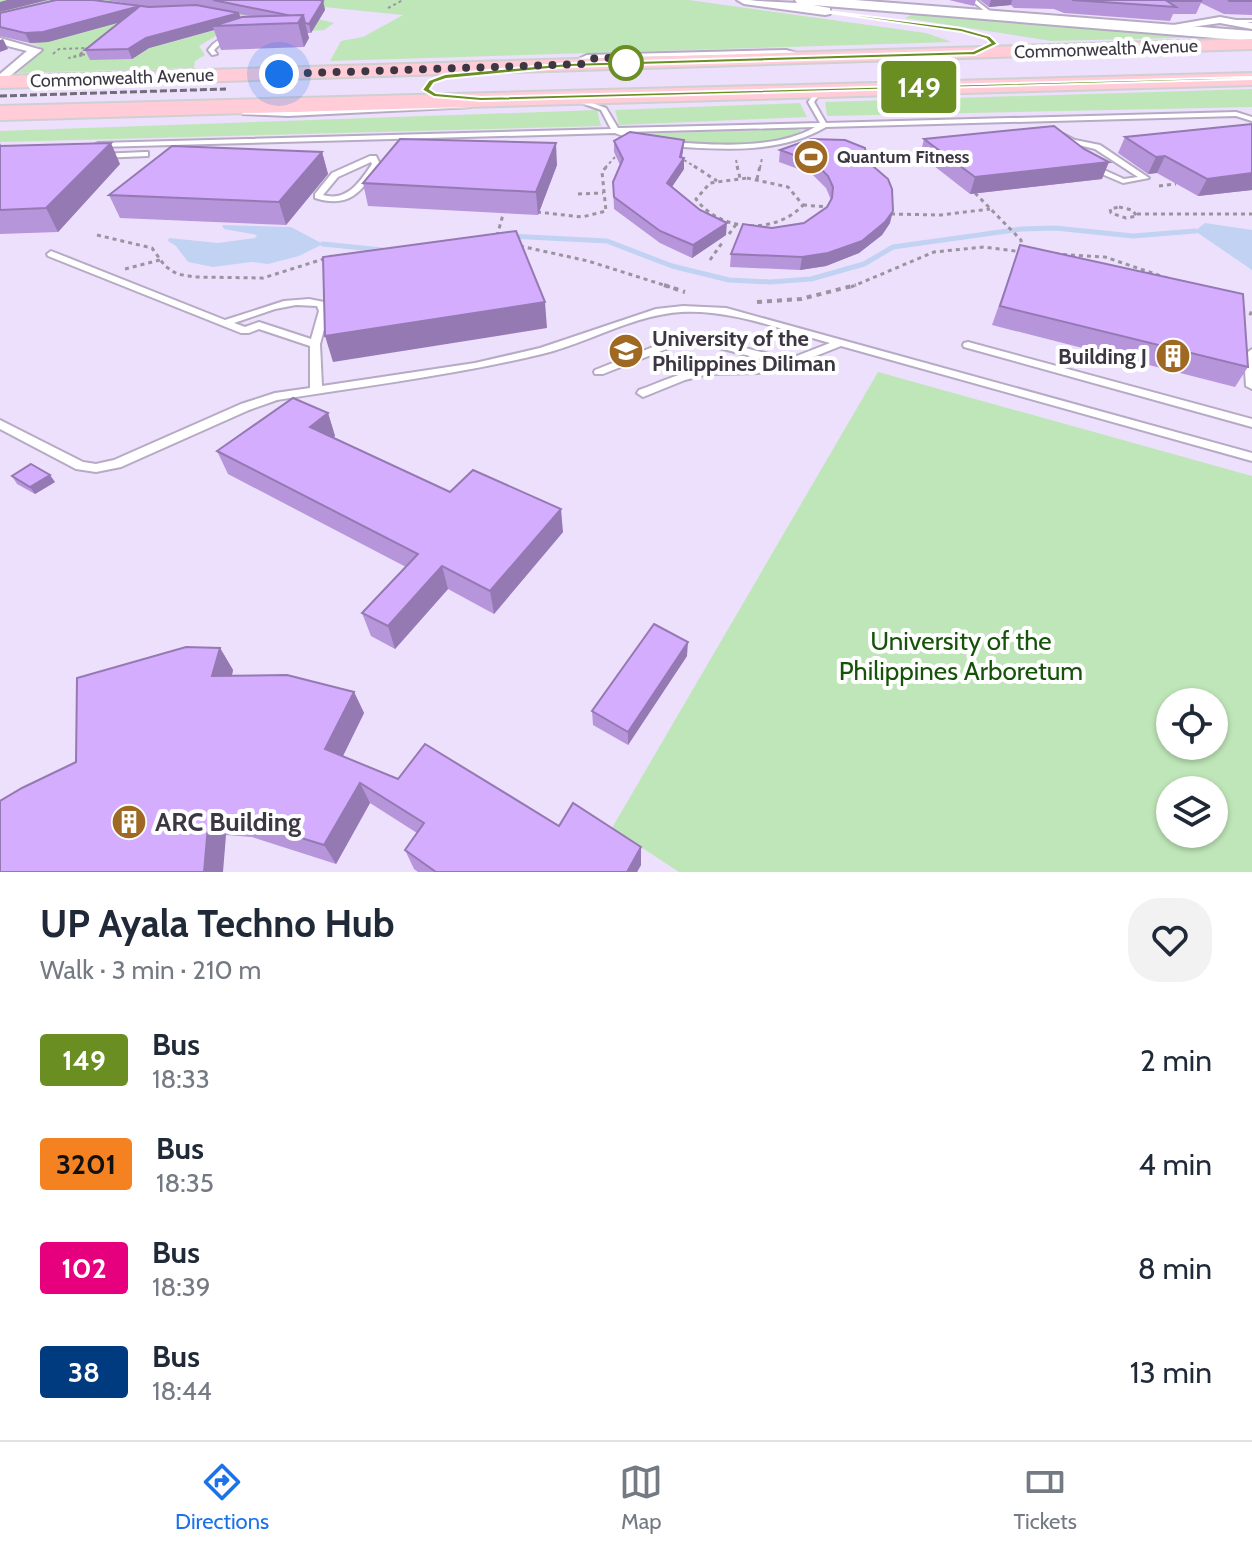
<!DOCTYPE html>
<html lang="en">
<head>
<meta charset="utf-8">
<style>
	:root { --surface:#fff; --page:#f2f2f3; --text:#1f2937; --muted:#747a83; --line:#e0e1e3; --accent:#1a73e8 }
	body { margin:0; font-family:Cabin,sans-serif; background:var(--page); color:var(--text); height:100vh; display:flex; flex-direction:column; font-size:30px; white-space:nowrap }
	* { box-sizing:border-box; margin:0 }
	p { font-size:26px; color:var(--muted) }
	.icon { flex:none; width:44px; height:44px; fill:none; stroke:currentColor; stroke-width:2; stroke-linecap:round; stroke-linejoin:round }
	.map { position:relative; height:872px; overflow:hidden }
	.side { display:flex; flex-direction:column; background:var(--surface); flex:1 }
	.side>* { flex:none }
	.badge { padding:0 16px; border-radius:6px; font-size:28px; line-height:52px }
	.controls { position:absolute; left:1156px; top:688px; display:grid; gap:16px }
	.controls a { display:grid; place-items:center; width:72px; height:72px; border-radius:50%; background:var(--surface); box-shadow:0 2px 6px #0004; font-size:40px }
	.you { position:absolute; width:40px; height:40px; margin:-20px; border:6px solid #fff; border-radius:50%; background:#1a73e8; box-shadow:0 0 0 12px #1a73e833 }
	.map>.badge { position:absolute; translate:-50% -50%; box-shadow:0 0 0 4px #fff }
	.round { display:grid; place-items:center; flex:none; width:84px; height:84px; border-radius:32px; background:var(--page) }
	.head { display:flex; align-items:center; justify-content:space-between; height:136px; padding:0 40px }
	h1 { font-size:38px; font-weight:800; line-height:60px }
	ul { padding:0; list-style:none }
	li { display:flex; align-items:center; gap:24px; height:104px; padding:0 40px }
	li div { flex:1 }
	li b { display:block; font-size:30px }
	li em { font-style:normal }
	li .badge { min-width:88px; font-weight:700; text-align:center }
	.dock { display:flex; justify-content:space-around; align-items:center; height:112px; border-top:2px solid var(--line); background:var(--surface); font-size:22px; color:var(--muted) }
	.dock a { display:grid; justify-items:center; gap:4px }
	.dock .active { color:var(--accent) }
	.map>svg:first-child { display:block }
	.built { fill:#ede0fc; fill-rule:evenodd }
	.green { fill:#bfe6b8; fill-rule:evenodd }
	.water { fill:#c2d2f2 }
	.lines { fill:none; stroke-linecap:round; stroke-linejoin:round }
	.stream { stroke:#c2d2f2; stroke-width:5 }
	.lane-casing { stroke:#b6aac5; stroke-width:4 }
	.street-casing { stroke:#b6aac5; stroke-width:4 }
	.secondary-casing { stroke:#b6aac5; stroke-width:4 }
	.primary-casing { stroke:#d0cfd2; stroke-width:4 }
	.path-far2 { stroke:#99949f; stroke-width:2; stroke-dasharray:3 3; stroke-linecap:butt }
	.path-far1 { stroke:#99949f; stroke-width:3; stroke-dasharray:4 4; stroke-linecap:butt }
	.path { stroke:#99949f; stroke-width:4; stroke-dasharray:5 5; stroke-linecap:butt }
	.lane { fill:#fff; fill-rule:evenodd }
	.street { fill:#fff; fill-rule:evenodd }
	.secondary { fill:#fff; fill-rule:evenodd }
	.primary { fill:#ffccd8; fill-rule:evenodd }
	.rail { stroke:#726d78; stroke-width:3; stroke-dasharray:7 3; stroke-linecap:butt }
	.wall { fill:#b795db; fill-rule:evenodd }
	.shaded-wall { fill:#9579b2 }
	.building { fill:#d5adff; stroke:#9579b2; stroke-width:2 }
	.line { fill:#6b8e23; stroke:#fff; stroke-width:2 }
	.walk { stroke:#3c3742; stroke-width:8; stroke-dasharray:0 14.4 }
	.stop-dot { fill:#fff; stroke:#6b8e23; stroke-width:4 }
	.labels { text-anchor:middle; stroke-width:8; stroke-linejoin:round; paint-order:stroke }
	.far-street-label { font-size:18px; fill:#3c3742; stroke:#fff }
	.far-poi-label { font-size:18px; font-weight:bold; fill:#3c3742; stroke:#fff; text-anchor:start }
	.poi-label { font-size:22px; font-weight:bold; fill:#3c3742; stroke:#fff; text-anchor:start }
	.near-park-label { font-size:26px; fill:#155309; stroke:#fff }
	.near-poi-label { font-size:26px; font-weight:bold; fill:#3c3742; stroke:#fff; text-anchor:start }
</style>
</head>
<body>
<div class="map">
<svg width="1252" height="872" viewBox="0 0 1252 872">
	<rect width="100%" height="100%" fill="#f5f0fb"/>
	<!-- built -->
	<path class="built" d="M0 0H1252V872H0ZM1170 702H1214V746H1170ZM1170 790H1214V834H1170Z"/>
	<!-- green -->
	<g class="green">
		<path d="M0 0H242L334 23 324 30 310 31 219 34 199 46 205 55 195 61 194 68 18 73 40 52 39 46 0 35Z"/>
		<path d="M255 0H689L926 33 952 42 330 61 341 41 363 37 403 15Z"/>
		<path d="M913 14 1209 35 1214 37 1051 41 905 18Z"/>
		<path d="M1252 89V107L827 116 825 102Z"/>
		<path d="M800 103 807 117 619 125 615 110Z"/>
		<path d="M597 110 601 126 0 142V131Z"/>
		<path d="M796 129 802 131C756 152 688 144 639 134Z"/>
		<path d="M878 372 1252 476V872H679L612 828ZM1170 702H1214V746H1170ZM1170 790H1214V834H1170Z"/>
	</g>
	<!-- water -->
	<g class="water">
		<path d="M1205 223 1252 230V270L1195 231Z"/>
		<path d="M222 225 291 227 323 244 299 256 268 264 251 262 213 267 188 262 176 246 168 241 169 238 218 243 255 238 257 235 224 229Z"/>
	</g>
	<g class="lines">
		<!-- stream -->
		<g class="stream">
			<path d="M509 236 607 241 672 266 729 280 770 282 811 279 864 264 893 247 1022 229 1055 228 1133 236 1195 231"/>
			<path d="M323 244 382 250"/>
		</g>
		<defs>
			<g id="lane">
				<path d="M971 0H976L991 12 987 13Z"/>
				<path d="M1227 20H1252V22H1225Z"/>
				<path d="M231 36 233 39 221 43 214 50 217 54 212 55 208 50C214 42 221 37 231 36Z"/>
				<path d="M786 50 808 56 805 58 786 54 625 57 588 59 571 66 566 65 587 55Z"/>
				<path d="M820 87 823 89 814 102 826 123 1236 112 1252 117V121L1236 116 826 127C780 154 721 150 670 146L666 144 670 142C714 145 776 150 815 127L626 132 638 138V140L636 141 615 133 98 147 94 145 98 143 611 129 601 110 573 100V98L575 97 606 108 618 128 820 123 808 102Z"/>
				<path d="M469 104 472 106 471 107 288 116 243 114 240 112 243 110 288 112Z"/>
				<path d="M1063 134 1075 140 1100 145 1149 178 1123 183 1090 169 1089 167 1093 165 1124 179 1138 177 1095 149 1071 143 1061 137V135Z"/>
				<path d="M145 152H148V156L100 158 96 156 100 154Z"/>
				<path d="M370 156H376L380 164C362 191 350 209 315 198V194L332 173ZM371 162 372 164C360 182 347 202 323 195L338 177Z"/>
				<path d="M51 251 225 320 284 301 309 299 324 302 329 311 320 344 322 386 475 363 540 348 656 309 683 306 726 308 1252 453V461L841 346 793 365 758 373 708 374 685 380 643 397 637 393 639 390C661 382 682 372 706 368 729 364 753 368 776 363L697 342 674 346 603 374H595L594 372 595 370 668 341 697 336 789 359 830 343C782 330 732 309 681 312 633 315 588 343 542 354 454 375 365 386 277 400L249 410 121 467 96 472 76 469 0 429V420L83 462 96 464 114 460 241 404 275 393 310 388V346L259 329 249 333H241L48 256 47 254ZM296 305 317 306 319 311 311 339 259 322 245 327 234 323 275 309Z"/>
				<path d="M968 342 1252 419V427L964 347 963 345 964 343Z"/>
				<path d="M1252 349V389L1246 386 1244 355Z"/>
			</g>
			<g id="street">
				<path d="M1220 17 1252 23V29L1220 23 1156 32 1150 29Z"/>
				<path d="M0 38 42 50 0 84V74L27 51 0 44Z"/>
			</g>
			<path id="secondary" d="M737 0 797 3 795 0H855L1252 31V41L813 5 830 8V14L825 15 744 4Z"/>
			<g id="primary">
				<path d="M1252 39V49L0 88V76Z"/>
				<path d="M1252 73V85L0 120V106Z"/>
			</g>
		</defs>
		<!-- lane casing -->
		<use href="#lane" class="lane-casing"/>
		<!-- street casing -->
		<use href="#street" class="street-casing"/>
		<!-- secondary casing -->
		<use href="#secondary" class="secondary-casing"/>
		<!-- primary casing -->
		<use href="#primary" class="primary-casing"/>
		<!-- path-far2 -->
		<g class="path-far2">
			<path d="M388 8 403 0"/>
			<path d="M53 54 59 49 87 48 80 54"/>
			<path d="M82 54 85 55 69 58Z"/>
			<path d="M684 160 697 168"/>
			<path d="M736 160 738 168"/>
			<path d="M605 168 615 157"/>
			<path d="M760 168 762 158"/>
		</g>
		<!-- path-far1 -->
		<g class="path-far1">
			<path d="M694 166 717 181"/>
			<path d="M737 166 740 178"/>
			<path d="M747 178 788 187 803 205C776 235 720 232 696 199L710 183Z"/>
			<path d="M757 179 760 166"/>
			<path d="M1159 186 1176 184"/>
			<path d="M975 193 1021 240 1022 248"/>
			<path d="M578 194 603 193"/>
			<path d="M803 205 828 207"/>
			<path d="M1119 207 1132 210 1137 216 1126 218 1111 213 1110 209Z"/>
			<path d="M537 212 582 217 606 211 602 172 607 166"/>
			<path d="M891 214 941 215 990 209"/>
			<path d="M1137 214H1252"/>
			<path d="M729 234 737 223"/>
			<path d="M97 235 152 248 165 266 177 274 195 277 263 278 333 256"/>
			<path d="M497 236 504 211"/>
			<path d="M520 246 588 261 670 287"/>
			<path d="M1055 254 1105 257 1170 279"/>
			<path d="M710 260 722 243"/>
			<path d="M125 269 160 260"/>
			<path d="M851 287 934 252 984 247 1022 252"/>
		</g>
		<!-- path -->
		<g class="path">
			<path d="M664 285 685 292"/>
			<path d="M757 302 801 299 856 285"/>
			<path d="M1240 309 1252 314"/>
		</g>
		<!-- lane -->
		<use href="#lane" class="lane"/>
		<!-- street -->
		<use href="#street" class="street"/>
		<!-- secondary -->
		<use href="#secondary" class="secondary"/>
		<!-- primary -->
		<use href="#primary" class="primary"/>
		<!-- rail -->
		<path class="rail" d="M0 96 226 89"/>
	</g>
	<!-- wall -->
	<g class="wall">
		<path d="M106 0H320L323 1 325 10 311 33H307L309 38 304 47 221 50 214 30 149 48 132 59 90 60 85 50 120 22 48 42 30 43 0 36V13L136 5ZM239 14 244 15 256 17 241 18Z"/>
		<path d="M949 0H976L974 6Z"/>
		<path d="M980 0H1252V15L1224 14 1201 3 1196 14H1173L1170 21 1064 13 1054 9 1014 8 1011 5 989 7Z"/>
		<path d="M1252 124V190L1198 196 1157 173 1148 174 1118 153 1125 137Z"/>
		<path d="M924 139 1102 179 970 194 920 155Z"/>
		<path d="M614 141 683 151 682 157 684 158V169L672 187 726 235 692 258 660 243 614 209 613 182 620 165 614 152Z"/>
		<path d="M0 143 2 146 120 164 58 232 0 234Z"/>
		<path d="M780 150 867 161 890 223 882 235 859 253 826 266 800 270 730 267 731 254 772 228 804 223 827 207 831 200 826 188 812 174 779 162Z"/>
		<path d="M322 152 328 174 286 225 120 218 109 195Z"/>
		<path d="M557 165 538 215 368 206 363 183Z"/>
		<path d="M1020 245 1248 367 1235 387 992 325Z"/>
		<path d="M328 413 335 436 333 438 450 492 563 532 494 614 448 589 395 649 371 636 362 613 406 567 228 474 217 451Z"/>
		<path d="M12 476 55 482 35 494 17 484Z"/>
		<path d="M220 648 233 670 232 675 354 692 364 713 343 756 398 779 559 826 641 847V865L637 872H418L414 869 405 850 417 833 370 803 336 864 252 837 226 835 76 762Z"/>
		<path d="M687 656 628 745 593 725 592 711Z"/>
	</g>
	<!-- shaded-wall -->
	<g class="shaded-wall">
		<path d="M7 0H48L0 12V2Z"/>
		<path d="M991 0H1012L1011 5 989 7Z"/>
		<path d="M323 1 325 10 311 33 309 24Z"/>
		<path d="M140 6 143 16 48 42 30 43 25 33Z"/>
		<path d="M239 13 242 23 213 26 214 30 149 48 132 59 128 49 146 38Z"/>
		<path d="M303 15 309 38 304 47 298 23Z"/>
		<path d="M3 39 8 49 0 52V40Z"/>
		<path d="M684 140 683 151 680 164 684 158V169L667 194V183L680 157Z"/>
		<path d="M111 143 120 164 58 232 46 208Z"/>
		<path d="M556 143 557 165 538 215 536 192Z"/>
		<path d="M322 152 328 174 286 225 279 202Z"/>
		<path d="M1165 156 1157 173 1148 174 1156 157Z"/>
		<path d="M1109 162 1102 179 970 194 975 177Z"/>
		<path d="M1252 173V190L1198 196 1207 179Z"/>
		<path d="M893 211 890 223 882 235 859 253 826 266 800 270 802 257Z"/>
		<path d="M727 223 726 235 692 258 693 245Z"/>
		<path d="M545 302 547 328 333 362 325 336Z"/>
		<path d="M328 413 335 436 318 450 310 427Z"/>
		<path d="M50 475 55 482 35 494 30 487Z"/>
		<path d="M561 509 563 532 494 614 490 591Z"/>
		<path d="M442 566 448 589 395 649 388 626Z"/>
		<path d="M688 642 687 656 628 745V732Z"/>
		<path d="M220 648 233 670 227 697 212 676Z"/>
		<path d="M354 692 364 713 336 770 325 749Z"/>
		<path d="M360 783 370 803 336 864 324 845Z"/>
		<path d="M209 815 226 835 223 872H204Z"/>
		<path d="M641 847V865L637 872H627Z"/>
	</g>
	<!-- building -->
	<g class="building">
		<path d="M56 0H93L149 7 196 5 239 13 146 38 128 49 85 50 140 6 43 32 25 33 0 27V13Z"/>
		<path d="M213 0H320L323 1 309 24 305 23 303 15 292 16Z"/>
		<path d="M1072 0H1200L1202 1H1167L1176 7Z"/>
		<path d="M1228 0H1252V1H1230Z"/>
		<path d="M303 15 298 23 213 26 242 17Z"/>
		<path d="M1252 124V173L1207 179 1165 156 1156 157 1125 137Z"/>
		<path d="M1054 126 1084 149 1109 162 975 177 924 139Z"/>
		<path d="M630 132 684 140 680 157 684 158 667 183 700 210 727 223 693 245 660 231 614 197 613 182 623 159 614 141Z"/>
		<path d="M400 139 556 143 536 192 363 183Z"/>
		<path d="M811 139 845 140 865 148 867 161 888 179 892 189 893 211 885 222 862 241 828 253 802 257 731 254 743 224 772 228 804 223 827 207 832 198 833 187 828 176 814 162 780 150Z"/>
		<path d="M111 143 46 208 0 210V146Z"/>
		<path d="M172 146 322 152 279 202 109 195Z"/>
		<path d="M516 231 545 302 325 336 323 257Z"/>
		<path d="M1020 245 1243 294 1248 367 1000 306Z"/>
		<path d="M293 398 328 413 310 427 450 492 473 470 561 509 490 591 442 566 388 626 362 613 418 554 217 451Z"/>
		<path d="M31 464 50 475 30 487 12 476Z"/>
		<path d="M654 624 688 642 628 732 592 711Z"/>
		<path d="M186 647 220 648 212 676 287 675 354 692 325 749 398 779 425 744 559 826 573 803 641 847 627 872H436L405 850 424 823 360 783 324 845 237 818 209 815 204 872H0V801L22 788 76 762 77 678Z"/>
	</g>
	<!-- line -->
	<path class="line" d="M741 0 961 28 990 36 998 44 975 55 569 67 446 79 434 83 430 89 436 93 481 97 1252 77V79L481 101 434 97 422 90 429 80 445 74 569 63 973 51 990 43 986 39 961 32Z"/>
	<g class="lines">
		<!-- walk -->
		<path class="walk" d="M279 74 584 64 595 58H627L626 63"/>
	</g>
	<!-- icons -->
	<defs>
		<symbol id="stadium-disc" viewBox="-11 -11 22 22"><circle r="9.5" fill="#9f6923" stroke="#fff"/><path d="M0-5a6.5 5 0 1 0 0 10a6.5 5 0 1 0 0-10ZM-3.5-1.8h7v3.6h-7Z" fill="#fff"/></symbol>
		<symbol id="university-disc" viewBox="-11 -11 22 22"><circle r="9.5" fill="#9f6923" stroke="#fff"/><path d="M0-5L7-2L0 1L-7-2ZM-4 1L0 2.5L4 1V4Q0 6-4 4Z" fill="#fff"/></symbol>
		<symbol id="building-disc" viewBox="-11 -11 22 22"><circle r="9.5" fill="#9f6923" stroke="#fff"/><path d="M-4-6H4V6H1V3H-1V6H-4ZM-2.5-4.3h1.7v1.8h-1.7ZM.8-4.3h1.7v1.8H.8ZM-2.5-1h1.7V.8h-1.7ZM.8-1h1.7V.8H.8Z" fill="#fff"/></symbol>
	</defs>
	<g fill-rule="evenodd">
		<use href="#stadium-disc" x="791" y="137" width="40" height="40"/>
		<use href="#university-disc" x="606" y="331" width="40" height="40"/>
		<use href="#building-disc" x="1153" y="336" width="40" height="40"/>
		<use href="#building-disc" x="109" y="802" width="40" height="40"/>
	</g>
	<!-- markers -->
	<circle class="stop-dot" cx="626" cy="63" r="16"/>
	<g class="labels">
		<!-- far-street labels -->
		<g class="far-street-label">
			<text transform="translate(1106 49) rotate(-2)" y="6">Commonwealth Avenue</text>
			<text transform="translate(122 78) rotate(-2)" y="6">Commonwealth Avenue</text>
		</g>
		<!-- far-poi labels -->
		<g class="far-poi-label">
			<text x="837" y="163">Quantum Fitness</text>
		</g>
		<!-- poi labels -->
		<g class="poi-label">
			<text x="652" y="346">University of the<tspan x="652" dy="25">Philippines Diliman</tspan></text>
			<text x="1147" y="364" text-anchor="end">Building J</text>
		</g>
		<!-- near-park labels -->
		<g class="near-park-label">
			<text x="961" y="650">University of the<tspan x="961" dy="30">Philippines Arboretum</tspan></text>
		</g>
		<!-- near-poi labels -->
		<g class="near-poi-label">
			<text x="155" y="831">ARC Building</text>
		</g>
	</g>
</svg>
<div class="controls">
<a><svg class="icon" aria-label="locate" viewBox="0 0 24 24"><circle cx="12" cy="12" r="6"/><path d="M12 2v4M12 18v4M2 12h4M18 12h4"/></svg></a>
<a><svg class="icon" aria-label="layers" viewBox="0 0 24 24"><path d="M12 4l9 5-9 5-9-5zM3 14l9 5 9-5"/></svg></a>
</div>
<div class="you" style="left:279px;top:74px"></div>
<b class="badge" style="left:919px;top:87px;background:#6b8e23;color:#fff">149</b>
</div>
<section class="side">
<div class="head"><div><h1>UP Ayala Techno Hub</h1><p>Walk · 3 min · 210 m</p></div><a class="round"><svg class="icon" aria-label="heart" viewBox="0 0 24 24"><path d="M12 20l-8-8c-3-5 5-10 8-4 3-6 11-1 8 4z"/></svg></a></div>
<ul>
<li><span class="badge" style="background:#6b8e23;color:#fff">149</span><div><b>Bus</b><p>18:33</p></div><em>2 min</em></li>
<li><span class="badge" style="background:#f58220;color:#111">3201</span><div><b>Bus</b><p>18:35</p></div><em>4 min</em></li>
<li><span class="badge" style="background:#e6007e;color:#fff">102</span><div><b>Bus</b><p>18:39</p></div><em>8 min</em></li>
<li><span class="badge" style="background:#003b80;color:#fff">38</span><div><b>Bus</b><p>18:44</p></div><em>13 min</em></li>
</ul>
</section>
<nav class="dock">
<a class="active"><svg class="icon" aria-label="directions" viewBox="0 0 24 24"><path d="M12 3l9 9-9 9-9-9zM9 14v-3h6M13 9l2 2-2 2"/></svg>Directions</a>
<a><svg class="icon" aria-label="map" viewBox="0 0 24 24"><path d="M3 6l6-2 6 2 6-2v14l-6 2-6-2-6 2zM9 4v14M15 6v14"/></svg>Map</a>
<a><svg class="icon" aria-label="tickets" viewBox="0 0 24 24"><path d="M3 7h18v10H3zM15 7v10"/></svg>Tickets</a>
</nav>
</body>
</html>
